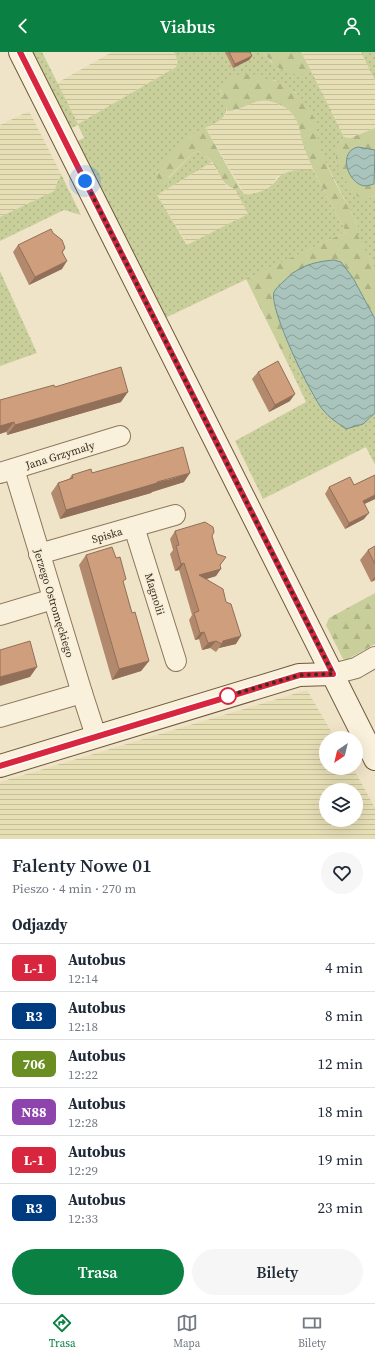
<!DOCTYPE html>
<html lang="pl">
<head>
<meta charset="utf-8">
<style>
	:root { --surface:#fff; --page:#f6f6f7; --text:#1f2937; --muted:#747a83; --line:#e0e1e3; --accent:#0b8043 }
	body { margin:0; font-family:"Source Serif 4",serif; background:var(--page); color:var(--text); height:100vh; display:flex; flex-direction:column; font-size:15px; white-space:nowrap }
	* { box-sizing:border-box; margin:0 }
	p { font-size:13px; color:var(--muted) }
	.icon { flex:none; width:22px; height:22px; fill:none; stroke:currentColor; stroke-width:2; stroke-linecap:round; stroke-linejoin:round }
	.map { position:relative; height:787px; overflow:hidden }
	.details { display:flex; flex-direction:column; background:var(--surface); flex:1 }
	.details>* { flex:none }
	.badge { padding:0 8px; border-radius:6px; font-size:14px; line-height:26px }
	.needle { width:26px; rotate:215deg }
	.buttons { position:absolute; left:319px; top:679px; display:grid; gap:8px }
	.buttons a { display:grid; place-items:center; width:44px; height:44px; border-radius:50%; background:var(--surface); box-shadow:0 4px 16px #0002; font-size:20px }
	.you { position:absolute; width:20px; height:20px; margin:-10px; border:3px solid #fff; border-radius:50%; background:#1a73e8; box-shadow:0 0 0 6px #1a73e833 }
	.map>.badge { position:absolute; translate:-50% -50%; box-shadow:0 0 0 2px #fff }
	h2 { padding:0 12px; font-size:15px; line-height:36px }
	.round { display:grid; place-items:center; flex:none; width:42px; height:42px; border-radius:21px; background:var(--page) }
	.headline { display:flex; align-items:center; justify-content:space-between; height:68px; padding:0 12px }
	h1 { font-size:19px; font-weight:600; line-height:30px }
	.button { display:flex; gap:8px; margin-top:auto; padding:8px 12px }
	.button a { flex:1; height:46px; border-radius:24px; background:var(--accent); color:#fff; font-size:16px; font-weight:600; line-height:46px; text-align:center }
	.button a+a { background:var(--page); color:var(--text) }
	ul { padding:0; list-style:none }
	li { display:flex; align-items:center; gap:12px; height:48px; padding:0 12px; border-top:1px solid var(--line) }
	li div { flex:1 }
	li b { display:block; font-size:15px }
	li em { font-style:normal }
	li .badge { min-width:44px; font-weight:700; text-align:center }
	header { display:flex; justify-content:space-between; align-items:center; height:52px; padding:0 12px; background:var(--accent); color:#fff; font-size:18px; font-weight:600 }
	.tabs { display:flex; justify-content:space-around; align-items:center; height:56px; border-top:1px solid var(--line); background:var(--surface); font-size:11px; color:var(--muted) }
	.tabs a { display:grid; justify-items:center; gap:2px }
	.tabs .current { color:var(--accent) }
	.map>svg:first-child { display:block }
	.farmland { fill:url(#farmland-rules); fill-rule:evenodd }
	.green { fill:url(#green-dots) }
	.forest { fill:url(#forest-firs) }
	.water { fill:url(#water-waves); stroke:#6f938a }
	.lines { fill:none; stroke-linecap:round; stroke-linejoin:round }
	.street-casing { stroke:#8d765c; stroke-width:22 }
	.secondary-casing { stroke:#6f573f; stroke-width:24 }
	.street { stroke:#faf1dc; stroke-width:20 }
	.secondary { stroke:#faf1dc; stroke-width:22 }
	.wall { fill:#b2896c }
	.shaded-wall { fill:#916f58 }
	.building { fill:#cf9f7d; stroke:#916f58 }
	.line-casing { stroke:#fff; stroke-width:9 }
	.line { stroke:#d7263d; stroke-width:6 }
	.walk { stroke:#3d2e20; stroke-width:4; stroke-dasharray:0 7.2 }
	.stop-dot { fill:#fff; stroke:#d7263d; stroke-width:2 }
	.labels { text-anchor:middle; stroke-width:3; stroke-linejoin:round; paint-order:stroke }
	.street-label { font-size:11px; fill:#3d2e20; stroke:#f7eed8 }
</style>
</head>
<body>
<header><svg class="icon" aria-label="back" viewBox="0 0 24 24"><path d="M15 5l-7 7 7 7"/></svg>Viabus<svg class="icon" aria-label="person" viewBox="0 0 24 24"><circle cx="12" cy="8" r="4"/><path d="M4 21q1-7 8-7t8 7"/></svg></header>
<div class="map">
<svg width="375" height="787" viewBox="0 0 375 787">
	<defs>
		<pattern id="farmland-rules" width="6" height="5" patternUnits="userSpaceOnUse"><rect width="6" height="5" fill="#e6deb5"/><path d="M0 2.5h6" fill="none" stroke="#c6bf9b"/></pattern>
		<pattern id="green-dots" width="8" height="8" patternUnits="userSpaceOnUse"><rect width="8" height="8" fill="#c9cf9b"/><path d="M2 2h.1M6 6h.1" fill="none" stroke="#aeb285" stroke-width="1.8" stroke-linecap="round"/></pattern>
		<pattern id="forest-firs" width="22" height="20" patternUnits="userSpaceOnUse"><rect width="22" height="20" fill="#c9cf9b"/><path d="M5 1l3.5 6h-7zM16 11l3.5 6h-7z" fill="#aeb285"/></pattern>
		<pattern id="water-waves" width="16" height="10" patternUnits="userSpaceOnUse"><rect width="16" height="10" fill="#a9c4bc"/><path d="M0 5q4-4 8 0t8 0" fill="none" stroke="#8ba098"/></pattern>
	</defs>
	<rect width="100%" height="100%" fill="#f0e4c8"/>
	<!-- farmland -->
	<g class="farmland">
		<path d="M112 0H174L178 10 176 15 78 72 57 31Z"/>
		<path d="M301 0H361L375 29V76L349 86 344 85Z"/>
		<path d="M265 49 278 52 288 57 295 65 300 75 302 88 313 118H301L278 124 272 133 263 139 245 143 205 75 221 67 224 65 227 59H236L253 50Z"/>
		<path d="M29 59 61 122 54 139 0 165V73Z"/>
		<path d="M212 110 224 131 229 136 235 137 248 162 188 193 157 143Z"/>
		<path d="M307 638 335 686H326V716H353L375 756V787H0V730ZM326 738H356V768H326Z"/>
	</g>
	<!-- green -->
	<g class="green">
		<path d="M30 0H42L78 72 176 15 178 10 174 0H263L271 10 302 22 309 15 344 85C328 103 344 127 356 143L369 146 375 143V217L353 176 358 174 324 107 318 91 312 63 296 41 274 28 220 38C222 44 228 53 226 59 224 71 206 74 197 80 179 91 167 105 157 122L169 126 193 101 198 99 205 103 212 110 157 143 187 193 248 162 235 137 239 135 245 143C255 141 264 140 272 133 277 129 278 124 285 121 293 117 305 118 313 118L346 180 163 267 75 90 84 86 78 73 69 77Z"/>
		<path d="M361 0H375V29Z"/>
		<path d="M61 122 81 163 64 158 0 189V165L54 139Z"/>
		<path d="M0 219 37 301 0 314Z"/>
		<path d="M293 301 313 344 322 357 363 372 375 361V413L366 395 263 447 235 389 306 350 286 308Z"/>
	</g>
	<!-- forest -->
	<g class="forest">
		<path d="M263 0H301L309 15 302 23C283 22 275 14 263 0Z"/>
		<path d="M250 22C273 25 305 40 313 64 317 78 318 92 324 106 333 129 347 151 358 174L354 176 375 217V267L353 226 273 248 283 280 293 301 286 308 246 227 346 180C335 159 323 138 313 117 309 108 305 98 302 89 300 81 300 73 295 66 289 55 278 51 267 49 252 47 241 60 227 59 226 52 223 47 221 40 217 26 240 23 250 22Z"/>
		<path d="M205 75 239 135 235 137C222 134 220 121 213 111 209 106 204 102 198 99L193 101 163 131 157 129C156 107 188 84 205 75Z"/>
		<path d="M375 76V143L364 148C361 146 358 145 356 143 349 137 337 114 336 106 336 97 339 91 344 85L350 86Z"/>
		<path d="M375 541V592L348 607H343L326 573 329 566Z"/>
	</g>
	<!-- water -->
	<g class="water">
		<path d="M358 95 375 98 374 132C370 133 365 135 361 133 346 127 339 99 358 95Z"/>
		<path d="M334 208 341 210 353 226 375 267V361L363 372 346 377C338 371 329 366 323 358 311 344 268 255 274 240 276 236 281 232 284 229 288 226 291 221 296 219 306 212 321 209 334 208Z"/>
	</g>
	<g class="lines">
		<defs>
			<g id="street">
				<path d="M14 417 82 641 96 684"/>
				<path d="M0 421 120 384"/>
				<path d="M134 475 176 609"/>
				<path d="M39 502 175 463"/>
				<path d="M0 563 53 547"/>
				<path d="M333 622 356 616 375 605"/>
				<path d="M0 665 82 641"/>
			</g>
			<g id="secondary">
				<path d="M20 0 375 707"/>
				<path d="M0 714 299 623 333 622"/>
			</g>
		</defs>
		<!-- street casing -->
		<use href="#street" class="street-casing"/>
		<!-- secondary casing -->
		<use href="#secondary" class="secondary-casing"/>
		<!-- street -->
		<use href="#street" class="street"/>
		<!-- secondary -->
		<use href="#secondary" class="secondary"/>
	</g>
	<!-- wall -->
	<g class="wall">
		<path d="M225 0H250L252 4 249 8 233 16Z"/>
		<path d="M53 181 65 196 63 200 62 217 29 233 13 200 18 193Z"/>
		<path d="M258 320 290 349 269 360 252 327Z"/>
		<path d="M55 335 121 350 7 383 0 348Z"/>
		<path d="M92 421 184 430 152 440 151 441 60 467 51 441 58 431 69 427 72 423Z"/>
		<path d="M375 423V447L364 452V467L345 477 325 442 329 435 354 433Z"/>
		<path d="M175 479 212 484 220 514 216 524 206 527 236 592 219 596 216 600 210 596 202 598 199 587 195 588 189 568 192 563 179 518 175 519 170 502 173 498 170 487Z"/>
		<path d="M375 494V528L371 530 360 508 368 498Z"/>
		<path d="M86 503 123 531 132 561 149 609 141 619 112 628 79 513Z"/>
	</g>
	<!-- shaded-wall -->
	<g class="shaded-wall">
		<path d="M252 4 249 8 233 16 235 12Z"/>
		<path d="M67 209 62 217 29 233 35 225Z"/>
		<path d="M128 340 121 350 7 383 15 373Z"/>
		<path d="M295 342 290 349 269 360 275 353Z"/>
		<path d="M14 370 6 380 0 382V374Z"/>
		<path d="M190 421 184 430 152 440 151 441 60 467 66 458Z"/>
		<path d="M375 443V447L358 455 363 449Z"/>
		<path d="M369 461 364 467 345 477 349 471Z"/>
		<path d="M184 511 179 518 175 519 181 512Z"/>
		<path d="M221 517 216 524 194 531 199 523Z"/>
		<path d="M375 525V528L371 530Z"/>
		<path d="M204 580 199 587 195 588 200 581Z"/>
		<path d="M241 584 236 592 219 596 223 589Z"/>
		<path d="M216 589 210 596 202 598 208 591Z"/>
		<path d="M149 609 141 619 112 628 119 617Z"/>
		<path d="M37 615 30 625 0 634V625Z"/>
	</g>
	<!-- building -->
	<g class="building">
		<path d="M229 0H250L252 4 235 12Z"/>
		<path d="M51 177 53 181 62 188 65 196 62 200 67 209 35 225 18 193Z"/>
		<path d="M278 309 295 342 275 353 258 320Z"/>
		<path d="M121 315 128 340 15 373 14 370 0 374V348L54 333 55 335Z"/>
		<path d="M183 395 190 421 157 430V431L66 458 58 431 73 426 72 423 91 417 92 421Z"/>
		<path d="M375 423V443L363 449 369 461 349 471 329 435 350 425 354 433Z"/>
		<path d="M205 470 213 475 214 480 212 484 217 502 226 505 220 513 221 517 199 523 223 537 226 550 231 552 241 584 223 589 222 592 216 589 208 591 204 580 200 581 194 561 199 559 184 511 181 512 176 494 179 493 175 479Z"/>
		<path d="M375 494V512L368 498Z"/>
		<path d="M112 495 116 506 120 505 126 527 123 529 132 561 135 560 149 609 119 617 86 503Z"/>
		<path d="M30 589 37 615 0 625V598Z"/>
	</g>
	<g class="lines">
		<defs>
			<path id="line" d="M0 714 300 623 333 622 20 0"/>
		</defs>
		<!-- line casing -->
		<use href="#line" class="line-casing"/>
		<!-- line -->
		<use href="#line" class="line"/>
		<!-- walk -->
		<path class="walk" d="M85 129 333 622 300 623 227 644H228"/>
	</g>
	<!-- markers -->
	<circle class="stop-dot" cx="228" cy="644" r="8"/>
	<g class="labels">
		<!-- street labels -->
		<g class="street-label">
			<text transform="translate(60 403) rotate(-17)" y="4">Jana Grzymały</text>
			<text transform="translate(107 483) rotate(-16)" y="4">Spiska</text>
			<text transform="translate(155 542) rotate(73)" y="4">Magnolii</text>
			<text transform="translate(54 551) rotate(73)" y="4">Jerzego Ostromęckiego</text>
		</g>
	</g>
</svg>
<div class="buttons">
<a><svg class="needle" viewBox="-14 -14 28 28"><path d="M0-13l5 13h-10z" fill="#e53935"/><path d="M0 13l5-13h-10z" fill="#747a83"/></svg></a>
<a><svg class="icon" aria-label="layers" viewBox="0 0 24 24"><path d="M12 4l9 5-9 5-9-5zM3 14l9 5 9-5"/></svg></a>
</div>
<div class="you" style="left:85px;top:129px"></div>
</div>
<section class="details">
<div class="headline"><div><h1>Falenty Nowe 01</h1><p>Pieszo · 4 min · 270 m</p></div><a class="round"><svg class="icon" aria-label="heart" viewBox="0 0 24 24"><path d="M12 20l-8-8c-3-5 5-10 8-4 3-6 11-1 8 4z"/></svg></a></div>
<h2>Odjazdy</h2>
<ul>
<li><span class="badge" style="background:#d7263d;color:#fff">L-1</span><div><b>Autobus</b><p>12:14</p></div><em>4 min</em></li>
<li><span class="badge" style="background:#003b80;color:#fff">R3</span><div><b>Autobus</b><p>12:18</p></div><em>8 min</em></li>
<li><span class="badge" style="background:#6b8e23;color:#fff">706</span><div><b>Autobus</b><p>12:22</p></div><em>12 min</em></li>
<li><span class="badge" style="background:#8e44ad;color:#fff">N88</span><div><b>Autobus</b><p>12:28</p></div><em>18 min</em></li>
<li><span class="badge" style="background:#d7263d;color:#fff">L-1</span><div><b>Autobus</b><p>12:29</p></div><em>19 min</em></li>
<li><span class="badge" style="background:#003b80;color:#fff">R3</span><div><b>Autobus</b><p>12:33</p></div><em>23 min</em></li>
</ul>
<div class="button"><a>Trasa</a><a>Bilety</a></div>
</section>
<nav class="tabs">
<a class="current"><svg class="icon" aria-label="directions" viewBox="0 0 24 24"><path d="M12 3l9 9-9 9-9-9zM9 14v-3h6M13 9l2 2-2 2"/></svg>Trasa</a>
<a><svg class="icon" aria-label="map" viewBox="0 0 24 24"><path d="M3 6l6-2 6 2 6-2v14l-6 2-6-2-6 2zM9 4v14M15 6v14"/></svg>Mapa</a>
<a><svg class="icon" aria-label="tickets" viewBox="0 0 24 24"><path d="M3 7h18v10H3zM15 7v10"/></svg>Bilety</a>
</nav>
</body>
</html>
